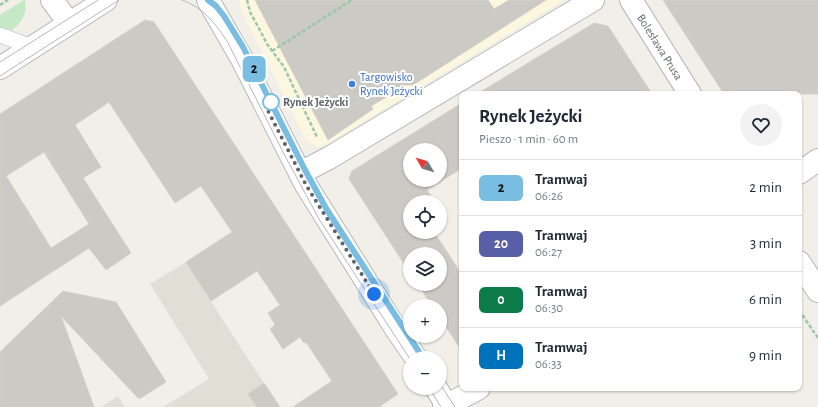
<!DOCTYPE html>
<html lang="pl">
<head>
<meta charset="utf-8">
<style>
	:root { --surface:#fff; --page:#f2f2f3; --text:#1f2937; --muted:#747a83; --line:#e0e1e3 }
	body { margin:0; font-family:"Alegreya Sans",sans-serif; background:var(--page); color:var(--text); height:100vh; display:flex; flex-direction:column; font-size:15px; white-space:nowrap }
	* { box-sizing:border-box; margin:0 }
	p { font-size:13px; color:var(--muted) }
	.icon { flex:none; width:22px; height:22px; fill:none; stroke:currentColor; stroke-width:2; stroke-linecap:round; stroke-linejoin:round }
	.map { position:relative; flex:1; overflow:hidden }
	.side { position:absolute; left:459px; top:91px; width:343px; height:300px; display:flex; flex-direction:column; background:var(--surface); border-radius:8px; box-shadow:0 1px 3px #0004 }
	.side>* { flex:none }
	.badge { padding:0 8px; border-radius:6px; font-size:14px; line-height:26px }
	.needle { width:26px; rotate:308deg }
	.controls { position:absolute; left:403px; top:143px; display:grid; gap:8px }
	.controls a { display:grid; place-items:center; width:44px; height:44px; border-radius:50%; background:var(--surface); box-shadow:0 1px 3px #0004; font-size:20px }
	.you { position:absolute; width:20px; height:20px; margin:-10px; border:3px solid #fff; border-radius:50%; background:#1a73e8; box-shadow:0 0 0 6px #1a73e833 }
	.map>.badge { position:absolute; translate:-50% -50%; box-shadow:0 0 0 2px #fff }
	.round { display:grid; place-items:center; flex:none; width:42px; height:42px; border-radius:21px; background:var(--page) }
	.overview { display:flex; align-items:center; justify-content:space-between; height:68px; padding:0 20px }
	h1 { font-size:19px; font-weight:700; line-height:30px }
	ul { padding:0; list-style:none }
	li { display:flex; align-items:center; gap:12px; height:56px; padding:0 20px; border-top:1px solid var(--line) }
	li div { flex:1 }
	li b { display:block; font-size:15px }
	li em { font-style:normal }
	li .badge { min-width:44px; font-weight:700; text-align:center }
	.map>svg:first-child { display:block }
	.commercial { fill:#fef7e0 }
	.education { fill:#e1ded6 }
	.green { fill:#c5e8c5 }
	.building { fill:#cccac5; stroke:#d6d1c6; fill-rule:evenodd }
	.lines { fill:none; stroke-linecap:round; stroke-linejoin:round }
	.service-casing { stroke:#b5b8bc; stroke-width:16 }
	.minor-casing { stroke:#b5b8bc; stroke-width:24 }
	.tertiary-casing { stroke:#b5b8bc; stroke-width:24 }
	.path { stroke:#9cc7a9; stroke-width:2.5; stroke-dasharray:4 2; stroke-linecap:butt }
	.service { stroke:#fff; stroke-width:15 }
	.minor { stroke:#fff; stroke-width:22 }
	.tertiary { stroke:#fff; stroke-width:22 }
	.tram { stroke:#b6b7b8; stroke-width:1 }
	.line-casing { stroke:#fff; stroke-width:9 }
	.line { stroke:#79bee2; stroke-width:6 }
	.walk { stroke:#5f6368; stroke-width:4; stroke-dasharray:0 7.2 }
	.shop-dot { fill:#3f7fe0; stroke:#fff; stroke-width:1.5 }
	.stop-dot { fill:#fff; stroke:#79bee2; stroke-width:2 }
	.labels { text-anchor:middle; stroke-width:4; stroke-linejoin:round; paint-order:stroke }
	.street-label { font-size:12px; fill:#5f6368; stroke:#fff }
	.shop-label { font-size:12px; fill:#366cbe; stroke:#fff; text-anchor:start }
	.stop-label { font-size:12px; font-weight:bold; fill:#5f6368; stroke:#fff; text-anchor:start }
</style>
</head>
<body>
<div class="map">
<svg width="818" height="407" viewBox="0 0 818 407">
	<rect width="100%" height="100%" fill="#f1efe8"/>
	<!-- commercial -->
	<path class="commercial" d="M239 0H564L328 143 322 146 317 147 308 142 305 138 246 20 241 8Z"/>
	<!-- education -->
	<g class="education">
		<path d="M186 262 246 356 280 407H163L209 379 150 284Z"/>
		<path d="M118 396 125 407H101Z"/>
	</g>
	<!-- green -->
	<path class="green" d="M24 0H25C27 14 23 21 12 30L4 29 0 27V15Z"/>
	<!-- building -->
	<g class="building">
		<path d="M255 0H488L494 9 509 0H546L413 85H405L388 96 371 106 373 109 328 140Z"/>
		<path d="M663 0H818V94H724Z"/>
		<path d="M145 20 154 22 398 394 379 407H293L332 381 306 342 304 343 300 337 283 349 270 329 275 325 268 313 280 305 257 271 211 301 186 262 232 232 201 186 175 203 109 102 75 125 101 167 83 178 131 253 106 270 89 248 0 306V114ZM44 152 89 224 51 248 6 176Z"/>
		<path d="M594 23 608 26 652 94H477Z"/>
		<path d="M462 103V168L427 190 435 202H410V232H434L462 275V351L440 318V306H432L418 284H440V254H410V273L349 179 352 171ZM410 150H440V180H410Z"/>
		<path d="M63 291 116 302 166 382 139 399 61 316 94 407H0V352Z"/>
		<path d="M264 383 280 407H257L248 394Z"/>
	</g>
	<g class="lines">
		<defs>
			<path id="service" d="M0 35 32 47"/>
			<g id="minor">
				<path d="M631 0 690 94"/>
				<path d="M300 173 329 158 593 0"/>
				<path d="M799 173 818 160"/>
				<path d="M799 262 818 291"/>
				<path d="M444 407 479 388"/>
			</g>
			<g id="tertiary">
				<path d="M52 0 69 23"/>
				<path d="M208 0 242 59 306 185 396 329 416 358"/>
				<path d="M0 68 106 0"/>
				<path d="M436 388 448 407"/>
			</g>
		</defs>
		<!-- service casing -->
		<use href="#service" class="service-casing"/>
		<!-- minor casing -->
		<use href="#minor" class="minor-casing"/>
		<!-- tertiary casing -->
		<use href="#tertiary" class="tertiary-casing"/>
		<!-- path -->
		<g class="path">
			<path d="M247 0 250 12 263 36 267 44 284 67 317 137"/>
			<path d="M0 5 8 0"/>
			<path d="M272 51 352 0"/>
			<path d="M799 310 818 338"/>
		</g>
		<!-- service -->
		<use href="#service" class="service"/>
		<!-- minor -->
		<use href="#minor" class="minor"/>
		<!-- tertiary -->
		<use href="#tertiary" class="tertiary"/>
		<!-- tram -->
		<g class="tram">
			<path d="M182 0C204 8 216 24 228 43L284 154 319 219 410 359"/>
			<path d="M208 0 216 6 224 16 243 47 305 171 327 210 423 358"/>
			<path d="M0 62 98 0"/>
			<path d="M0 76 119 0"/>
			<path d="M440 384 455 407"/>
			<path d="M429 388 441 407"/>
		</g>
	</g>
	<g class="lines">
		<defs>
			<path id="line" d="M208 0 216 6 224 16 243 47 305 170 327 210 423 358"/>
		</defs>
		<!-- line casing -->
		<use href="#line" class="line-casing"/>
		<!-- line -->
		<use href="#line" class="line"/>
		<!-- walk -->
		<path class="walk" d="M271 102 265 105 306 185 374 294"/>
	</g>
	<!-- markers -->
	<circle class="shop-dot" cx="352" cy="84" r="4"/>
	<circle class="stop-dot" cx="271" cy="102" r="8"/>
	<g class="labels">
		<!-- street labels -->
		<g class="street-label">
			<text transform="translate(660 47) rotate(58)" y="4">Bolesława Prusa</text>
		</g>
		<!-- shop labels -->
		<g class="shop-label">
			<text x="360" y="81">Targowisko<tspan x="360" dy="14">Rynek Jeżycki</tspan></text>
		</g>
		<!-- stop labels -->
		<g class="stop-label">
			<text x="283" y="106">Rynek Jeżycki</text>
		</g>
	</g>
</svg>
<div class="controls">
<a><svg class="needle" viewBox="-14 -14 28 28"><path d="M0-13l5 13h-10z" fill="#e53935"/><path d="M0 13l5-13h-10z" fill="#747a83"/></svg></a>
<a><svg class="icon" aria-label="locate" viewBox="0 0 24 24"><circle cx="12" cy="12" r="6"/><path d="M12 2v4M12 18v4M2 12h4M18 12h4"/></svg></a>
<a><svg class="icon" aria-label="layers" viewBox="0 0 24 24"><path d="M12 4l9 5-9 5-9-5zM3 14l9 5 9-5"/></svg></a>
<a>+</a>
<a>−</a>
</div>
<div class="you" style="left:374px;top:294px"></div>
<b class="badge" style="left:254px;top:69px;background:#79bee2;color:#111">2</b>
<section class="side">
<div class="overview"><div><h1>Rynek Jeżycki</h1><p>Pieszo · 1 min · 60 m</p></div><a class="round"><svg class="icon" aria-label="heart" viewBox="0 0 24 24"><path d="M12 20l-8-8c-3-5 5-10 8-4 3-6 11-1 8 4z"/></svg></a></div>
<ul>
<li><span class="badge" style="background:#79bee2;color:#111">2</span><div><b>Tramwaj</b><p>06:26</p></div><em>2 min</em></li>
<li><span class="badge" style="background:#595fa7;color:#fff">20</span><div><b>Tramwaj</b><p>06:27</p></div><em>3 min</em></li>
<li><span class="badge" style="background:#0d7b49;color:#fff">0</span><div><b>Tramwaj</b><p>06:30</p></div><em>6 min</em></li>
<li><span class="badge" style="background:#0072bc;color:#fff">H</span><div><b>Tramwaj</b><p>06:33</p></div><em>9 min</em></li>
</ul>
</section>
</div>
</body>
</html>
